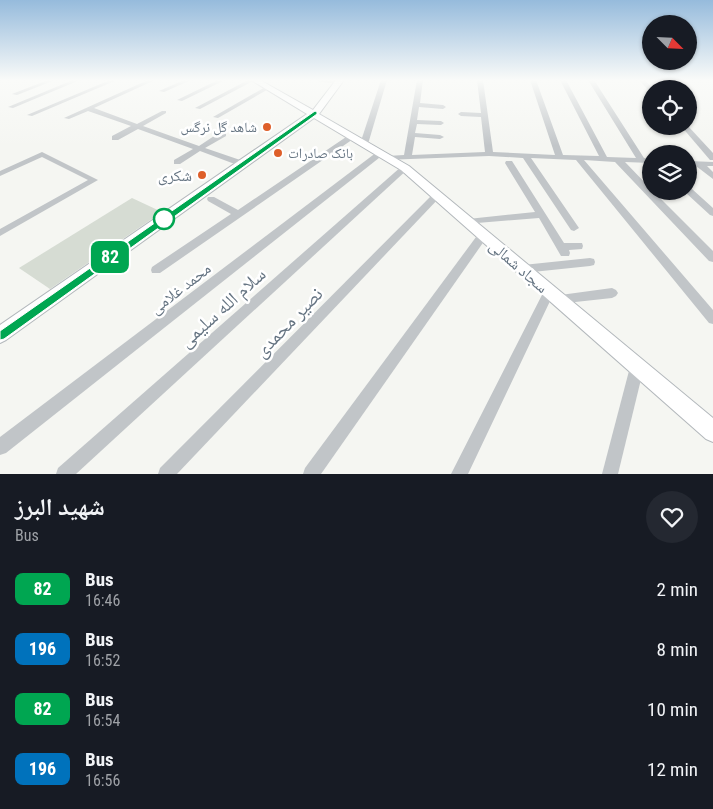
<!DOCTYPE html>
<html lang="en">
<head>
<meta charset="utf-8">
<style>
	:root { --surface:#171b24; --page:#242831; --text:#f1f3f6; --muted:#9ea1a6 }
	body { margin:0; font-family:"Roboto Condensed","Noto Naskh Arabic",sans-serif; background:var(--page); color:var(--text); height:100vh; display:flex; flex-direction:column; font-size:19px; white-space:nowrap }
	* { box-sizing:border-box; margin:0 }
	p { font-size:16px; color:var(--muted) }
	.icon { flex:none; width:28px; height:28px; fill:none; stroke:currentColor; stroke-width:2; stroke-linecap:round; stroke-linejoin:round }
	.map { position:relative; height:474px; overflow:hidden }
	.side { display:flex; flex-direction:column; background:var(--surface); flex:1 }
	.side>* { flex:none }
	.badge { padding:0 10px; border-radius:8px; font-size:18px; line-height:32px }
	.needle { width:32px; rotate:114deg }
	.fabs { position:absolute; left:642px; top:15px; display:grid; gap:10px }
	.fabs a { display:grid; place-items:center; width:55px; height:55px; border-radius:50%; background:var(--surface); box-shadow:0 1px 4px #0004; font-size:25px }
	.map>.badge { position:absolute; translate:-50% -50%; box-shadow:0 0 0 2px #fff }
	.round { display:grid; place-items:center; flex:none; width:52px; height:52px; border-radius:26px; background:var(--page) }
	.summary { display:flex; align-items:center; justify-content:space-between; height:85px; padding:0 15px }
	h1 { font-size:24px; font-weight:700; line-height:38px }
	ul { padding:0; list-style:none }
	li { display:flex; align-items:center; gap:15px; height:60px; padding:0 15px }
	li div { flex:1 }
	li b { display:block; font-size:19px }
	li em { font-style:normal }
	li .badge { min-width:55px; font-weight:700; text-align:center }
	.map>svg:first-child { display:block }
	.green { fill:#d6dcd3 }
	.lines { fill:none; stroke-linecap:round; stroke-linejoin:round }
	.secondary-casing { stroke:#b3b8bc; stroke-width:2 }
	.street { fill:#c1c5c8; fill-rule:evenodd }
	.secondary { fill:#fff; fill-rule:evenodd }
	.line { fill:#00a651; stroke:#fff }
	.poi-dot { fill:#de5f2a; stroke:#fff; stroke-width:2 }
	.stop-dot { fill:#fff; stroke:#00a651; stroke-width:2.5 }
	.labels { text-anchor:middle; stroke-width:5; stroke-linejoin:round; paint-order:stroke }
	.far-poi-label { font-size:14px; fill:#657482; stroke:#fff; text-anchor:end }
	.poi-label { font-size:16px; fill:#657482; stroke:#fff; text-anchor:end }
	.street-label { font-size:16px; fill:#657482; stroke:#fff }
	.near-street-label { font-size:19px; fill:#657482; stroke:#fff }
</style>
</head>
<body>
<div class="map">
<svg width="713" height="474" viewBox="0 0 713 474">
	<rect width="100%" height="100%" fill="#f5f6f2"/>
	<!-- green -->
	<path class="green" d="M132 198 162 212 50 289 19 268Z"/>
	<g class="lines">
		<defs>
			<path id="secondary" d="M251 80H260L313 110 336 80H344L319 114 409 166 713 418V442L706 439 401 170 314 118 6 340 0 343V325L307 114Z"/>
		</defs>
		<!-- secondary casing -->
		<use href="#secondary" class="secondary-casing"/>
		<!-- street -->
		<g class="street">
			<path d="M48 80H55L17 95 12 94Z"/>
			<path d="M73 80H80L13 108 8 107Z"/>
			<path d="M110 80H117L32 116 27 115Z"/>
			<path d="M148 80H155L94 108 137 124 162 111H166V113L143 126 199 146 220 132H226V136L205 148 246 162V166H240L200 151 180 164H174V160L193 149 138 129 118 140H112V136L131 126 88 111 69 119 64 118Z"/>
			<path d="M184 80H191L164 92 159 91Z"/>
			<path d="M218 80H225L182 101 177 100Z"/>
			<path d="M248 80H255L200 109 195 108Z"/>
			<path d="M316 80H341L342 81C336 84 322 83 316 80Z"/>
			<path d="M381 80H387L368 144 364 146H361L360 144Z"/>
			<path d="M417 80H423L420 103 443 105 446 107 443 109 419 107 417 120 441 121 444 123 441 125 417 124 415 133 440 135 444 137 440 139 415 137 412 155 485 152 481 117 461 116 458 114 461 112 481 113 477 80H483L493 152 555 155 530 80H536L563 155 599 156 560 80H566L607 157 636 158 588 80H594L644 158 651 159V163L625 162 651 189V191H653L713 251V262L709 261 615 162 584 160 713 310V324L709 323 576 160 531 158 579 228 574 231 571 230 523 158 489 156 384 160V156H387L404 155Z"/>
			<path d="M639 80H645L653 89H651V92L649 91Z"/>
			<path d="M267 86 272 87 218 118 213 117Z"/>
			<path d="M681 126H688L713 153V160H710Z"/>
			<path d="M349 135H352L356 137 160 273H152L151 270 152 267 231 214 208 201 207 199 208 197H214L238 210Z"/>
			<path d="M42 152 98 180 0 236V229L88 180 42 157 0 176V171Z"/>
			<path d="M377 152H383L384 154 6 453 0 455V437Z"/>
			<path d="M506 161H512L564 243H582L583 246 582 249 569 250 570 253 569 256H561L539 218 465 224 463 222 468 219 535 212 505 163Z"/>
			<path d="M689 161 713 162V166H707L713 172V179L696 166 689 165Z"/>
			<path d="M402 166H405L409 168 76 474H56L58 468Z"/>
			<path d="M689 188 692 189 713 208V216L710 215 686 193 685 191H689Z"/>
			<path d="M437 192 441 195 440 197 177 474H158L160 468 434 193Z"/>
			<path d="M483 232 488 235 487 237 321 474H303L305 468 479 233Z"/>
			<path d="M590 258 594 259 595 262 594 265 590 266 523 273 519 272 518 269 519 266 523 265Z"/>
			<path d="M549 287 553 289 555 292 553 296 612 288 616 290 618 293 616 296 612 298 557 304 553 302 551 299 468 474H451L545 289Z"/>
			<path d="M637 361 642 363 644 367 618 474H602L630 367 632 363Z"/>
		</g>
		<!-- secondary -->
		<use href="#secondary" class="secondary"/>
	</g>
	<!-- sky -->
	<linearGradient id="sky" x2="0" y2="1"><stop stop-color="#96bbdc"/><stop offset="0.55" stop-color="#fafbf9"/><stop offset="1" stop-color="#fafbf9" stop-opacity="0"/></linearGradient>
	<rect width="713" height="146" fill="url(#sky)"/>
	<!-- line -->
	<path class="line" d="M315 111 317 112V114L4 339 0 340V331Z"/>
	<!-- markers -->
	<g class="poi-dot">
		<circle cx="267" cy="127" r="5"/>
		<circle cx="278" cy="153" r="5"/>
		<circle cx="202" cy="175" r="5"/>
	</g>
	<circle class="stop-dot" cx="164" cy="219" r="10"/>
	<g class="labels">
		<!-- far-poi labels -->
		<g class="far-poi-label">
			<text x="257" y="132">شاهد گل نرگس</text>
			<text x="288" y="158" text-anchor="start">بانک صادرات</text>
		</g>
		<!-- poi labels -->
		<g class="poi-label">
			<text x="192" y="181">شکری</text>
		</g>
		<!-- street labels -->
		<g class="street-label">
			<text transform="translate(519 266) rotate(41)" y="6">سجاد شمالی</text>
			<text transform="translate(180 288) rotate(-38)" y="6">محمد غلامی</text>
		</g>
		<!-- near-street labels -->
		<g class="near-street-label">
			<text transform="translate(222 307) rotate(-42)" y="7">سلام الله سلیمی</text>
			<text transform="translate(288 322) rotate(-46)" y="7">نصیر محمدی</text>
		</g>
	</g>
</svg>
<div class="fabs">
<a><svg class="needle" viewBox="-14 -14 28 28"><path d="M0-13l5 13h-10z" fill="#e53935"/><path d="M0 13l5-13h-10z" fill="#9ea1a6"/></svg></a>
<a><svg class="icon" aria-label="locate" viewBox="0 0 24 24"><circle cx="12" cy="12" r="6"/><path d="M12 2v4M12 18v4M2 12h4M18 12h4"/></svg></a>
<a><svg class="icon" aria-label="layers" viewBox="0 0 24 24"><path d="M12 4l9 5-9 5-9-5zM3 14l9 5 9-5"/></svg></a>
</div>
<b class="badge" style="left:110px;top:257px;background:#00a651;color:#fff">82</b>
</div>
<section class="side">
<div class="summary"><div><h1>شهید البرز</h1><p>Bus</p></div><a class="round"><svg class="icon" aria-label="heart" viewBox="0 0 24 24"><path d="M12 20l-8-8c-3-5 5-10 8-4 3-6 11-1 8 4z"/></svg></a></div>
<ul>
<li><span class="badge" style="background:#00a651;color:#fff">82</span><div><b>Bus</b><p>16:46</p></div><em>2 min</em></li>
<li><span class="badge" style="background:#0072bc;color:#fff">196</span><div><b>Bus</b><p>16:52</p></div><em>8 min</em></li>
<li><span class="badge" style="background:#00a651;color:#fff">82</span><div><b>Bus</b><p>16:54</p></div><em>10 min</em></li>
<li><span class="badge" style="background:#0072bc;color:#fff">196</span><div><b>Bus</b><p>16:56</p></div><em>12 min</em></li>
</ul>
</section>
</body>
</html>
